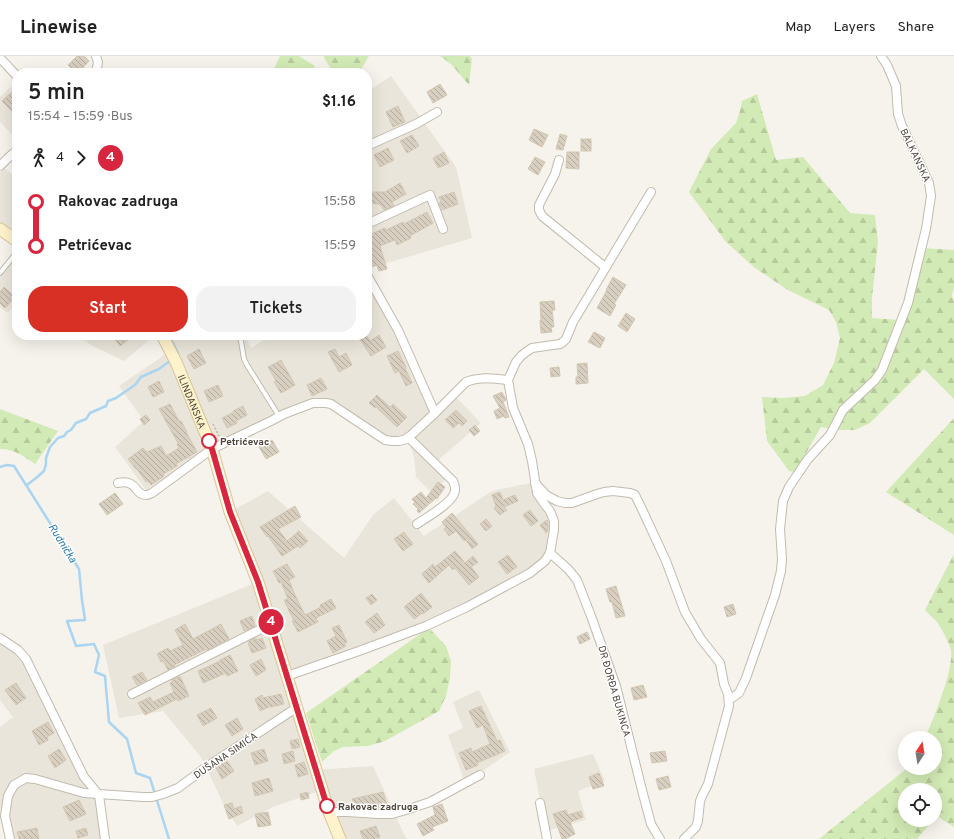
<!DOCTYPE html>
<html lang="en">
<head>
<meta charset="utf-8">
<style>
	:root { --surface:#fff; --page:#f2f2f2; --text:#222; --muted:#767676; --line:#e0e0e0; --accent:#d93025 }
	body { margin:0; font-family:Overpass,sans-serif; background:var(--page); color:var(--text); height:100vh; display:flex; flex-direction:column; font-size:15px; white-space:nowrap }
	* { box-sizing:border-box; margin:0 }
	p { font-size:13px; color:var(--muted) }
	.icon { flex:none; width:22px; height:22px; fill:none; stroke:currentColor; stroke-width:2; stroke-linecap:round; stroke-linejoin:round }
	.map { position:relative; flex:1; overflow:hidden }
	.sheet { position:absolute; left:12px; top:12px; width:360px; height:272px; display:flex; flex-direction:column; background:var(--surface); border-radius:16px; box-shadow:0 4px 16px #0002 }
	.sheet>* { flex:none }
	.badge { padding:0 8px; border-radius:13px; font-size:14px; line-height:26px }
	.needle { width:26px; rotate:12deg }
	.tools { position:absolute; left:898px; top:675px; display:grid; gap:8px }
	.tools a { display:grid; place-items:center; width:44px; height:44px; border-radius:50%; background:var(--surface); box-shadow:0 4px 16px #0002; font-size:20px }
	.map>.badge { position:absolute; translate:-50% -50%; box-shadow:0 0 0 2px #fff }
	.legs { display:flex; align-items:center; gap:6px; height:44px; padding:0 16px; font-size:13px }
	.legs p { margin-inline-start:auto }
	.summary { display:flex; align-items:center; justify-content:space-between; height:68px; padding:0 16px }
	h1 { font-size:22px; font-weight:600; line-height:30px }
	.button { display:flex; gap:8px; margin-top:auto; padding:8px 16px }
	.button a { flex:1; height:46px; border-radius:16px; background:var(--accent); color:#fff; font-size:16px; font-weight:600; line-height:46px; text-align:center }
	.button a+a { background:var(--page); color:var(--text) }
	ul { padding:0 16px; list-style:none }
	li { display:flex; align-items:center; gap:14px; height:44px; font-size:15px }
	li i { display:grid; place-items:center; width:6px; height:100%; margin:0 5px; background:currentColor }
	li i::after { content:''; width:10px; height:10px; margin:-5px; border:3px solid; border-radius:50%; background:var(--surface) }
	li p { margin-inline-start:auto }
	li:first-child i { background:linear-gradient(#0000 50%,currentColor 0) }
	li:last-child i { background:linear-gradient(currentColor 50%,#0000 0) }
	header { display:flex; align-items:center; gap:24px; box-sizing:border-box; height:56px; padding:0 20px; background:var(--surface); border-bottom:1px solid var(--line) }
	header strong { font-size:19px }
	nav { display:flex; gap:22px; margin-inline-start:auto; font-size:14px }
	.map>svg:first-child { display:block }
	.residential { fill:#eae5da }
	.forest { fill:url(#forest-firs) }
	.lines { fill:none; stroke-linecap:round; stroke-linejoin:round }
	.stream { stroke:#a9d4f2; stroke-width:2.5 }
	.building { fill:url(#building-back-hatch); stroke:#d3c7b4 }
	.lane-casing { stroke:#c2bbae; stroke-width:6 }
	.street-casing { stroke:#c2bbae; stroke-width:10 }
	.secondary-casing { stroke:#d6c79b; stroke-width:13 }
	.path { stroke:#c4b79f; stroke-width:1.5; stroke-dasharray:2 2; stroke-linecap:butt }
	.lane { stroke:#fff; stroke-width:4 }
	.street { stroke:#fff; stroke-width:8 }
	.secondary { stroke:#fff3cd; stroke-width:11 }
	.line-1-casing { stroke:#fff; stroke-width:9 }
	.line-1 { stroke:#d7263d; stroke-width:6 }
	.stop-1-dot { fill:#fff; stroke:#d7263d; stroke-width:2 }
	.labels { text-anchor:middle; stroke-width:3; stroke-linejoin:round; paint-order:stroke }
	.street-label { font-size:10px; fill:#4b4439; stroke:#fff }
	.stop-label { font-size:10px; font-weight:bold; fill:#4b4439; stroke:#fff; text-anchor:start }
	.water-label { font-size:11px; font-style:italic; fill:#2e7ab2; stroke:#fff }
</style>
</head>
<body>
<header>
<strong>Linewise</strong>
<nav><a>Map</a><a>Layers</a><a>Share</a></nav>
</header>
<div class="map">
<svg width="954" height="783" viewBox="0 0 954 783">
	<defs>
		<pattern id="forest-firs" width="22" height="20" patternUnits="userSpaceOnUse"><rect width="22" height="20" fill="#d2eab5"/><path d="M5 1l3.5 6h-7zM16 11l3.5 6h-7z" fill="#b6ca9c"/></pattern>
		<pattern id="building-back-hatch" width="6" height="6" patternUnits="userSpaceOnUse"><rect width="6" height="6" fill="#d8cfc1"/><path d="M-1 5l2 2M0 0l6 6M5-1l2 2" fill="none" stroke="#b1aa9e"/></pattern>
	</defs>
	<rect width="100%" height="100%" fill="#f6f3ec"/>
	<!-- residential -->
	<g class="residential">
		<path d="M391 20 456 111 472 182 367 213V36Z"/>
		<path d="M16 26 17 27V84L0 66V41Z"/>
		<path d="M4 112 17 122V180L0 169V117Z"/>
		<path d="M17 200V246L8 257 0 251V222Z"/>
		<path d="M367 219 435 356 453 338 481 367 436 406 448 421 432 437 416 421 414 400 407 383 392 385 335 351 319 347 212 393 146 434 115 391 144 365 119 330 173 293 167 279H245L251 292 272 279H367Z"/>
		<path d="M78 279H155L124 305 91 289Z"/>
		<path d="M535 426 554 465 545 505 467 551 287 620 315 714 373 710 403 776 407 783H341L322 734 273 751 237 770 224 749 201 701 163 655 119 662 103 589 257 526 230 456 268 435 344 502 373 459 394 442 424 480 492 435Z"/>
		<path d="M0 581 26 603 84 720 99 739 105 783H8L0 751V671L13 661 0 644Z"/>
		<path d="M479 634 510 696 465 727 448 679 463 672 453 646Z"/>
		<path d="M593 698 605 725 578 735 586 764 546 775 534 713Z"/>
	</g>
	<!-- forest -->
	<g class="forest">
		<path d="M280 0H299L315 10 311 17H272Z"/>
		<path d="M324 0H369L359 17H334L324 2Z"/>
		<path d="M440 0H470L472 3 469 29 451 8Z"/>
		<path d="M757 38 776 104 803 101 850 157 875 159 878 186 872 242V262L899 264 922 192 954 194V231L952 239 954 246V343L924 313 870 367 855 374H839L821 371 795 416 789 415 767 385 762 341 784 342 805 340 823 329 834 307 840 282 836 266 829 254 788 234 755 212 726 186 689 136 711 93 736 67 740 55 742 45Z"/>
		<path d="M0 353 58 375 35 408C25 401 13 392 0 393Z"/>
		<path d="M954 362V479L886 436Z"/>
		<path d="M954 498V771L937 760 935 762V734H905V764H933L917 783H819L905 714 906 712H935V682H925C933 664 954 613 951 594 950 588 940 569 936 565 933 561 928 558 925 554Z"/>
		<path d="M429 572 446 590 451 605 450 622 446 640 439 655 385 685 368 690 343 691 334 695 322 706 306 657Z"/>
	</g>
	<g class="lines">
		<!-- stream -->
		<g class="stream">
			<path d="M169 279 178 297 177 300"/>
			<path d="M0 411 7 409 14 410 79 513 82 544 85 564 67 565 76 590 94 588 99 599 95 616 105 620 109 666 127 683 136 717 150 722 169 783"/>
			<path d="M27 429 36 422 44 415 46 408V402L50 391 58 382 64 380 67 376 71 374 76 367 86 363 90 357 106 350 108 345 116 342 135 329 141 321 159 313 171 304"/>
		</g>
	</g>
	<!-- building -->
	<g class="building">
		<path d="M77 0H84L89 5 78 17H77L68 9Z"/>
		<path d="M440 28 447 39 433 47 427 36Z"/>
		<path d="M12 36 16 41 14 42 17 45V60L2 45Z"/>
		<path d="M398 50 405 66 393 71 386 56Z"/>
		<path d="M534 73 548 79 542 91 529 84Z"/>
		<path d="M560 78 567 80 563 94 556 93Z"/>
		<path d="M412 79 419 90 407 97 400 85Z"/>
		<rect x="581" y="83" width="10" height="12"/>
		<path d="M388 92 394 104 380 111 374 99Z"/>
		<path d="M444 96 449 107 438 112 433 102Z"/>
		<path d="M567 96H579V113L566 112Z"/>
		<path d="M535 101 545 106 538 119 528 113Z"/>
		<path d="M400 127 406 138 392 146 394 150 384 154 380 148 367 147V136H385Z"/>
		<path d="M454 136 458 148 442 154 439 147 441 146 439 141Z"/>
		<path d="M427 156 433 167 410 180 411 182 397 189 395 184 380 190 387 213 379 215 377 209 370 211 367 201V180L385 172 386 174 403 166 404 168Z"/>
		<path d="M613 221 626 229 614 248 616 249 610 260 597 252 607 234H606Z"/>
		<path d="M4 231 15 241 5 252 0 247V236Z"/>
		<path d="M554 245 555 254H552L554 271H551L552 276 541 277 540 264H541L540 246Z"/>
		<path d="M626 257 635 263 627 276 618 270Z"/>
		<path d="M594 276 605 282 600 292 588 286Z"/>
		<path d="M112 279H135L120 290Z"/>
		<path d="M366 279 370 285 379 279 386 291 371 300 360 283Z"/>
		<path d="M199 293 206 307 194 313 187 300Z"/>
		<path d="M335 293 339 301 346 297 352 309 339 316 328 296Z"/>
		<path d="M398 295 406 311 405 312 412 327 406 330 399 315 395 317 387 300Z"/>
		<path d="M281 304 295 329 281 337 274 326 276 325 268 311Z"/>
		<path d="M587 307 588 327 576 328V321H578L577 308Z"/>
		<path d="M559 311 560 320 551 321 550 312Z"/>
		<path d="M321 322 327 333 312 340 307 329Z"/>
		<path d="M159 325 164 336 153 341 148 331Z"/>
		<path d="M218 329 223 340 209 346 204 335Z"/>
		<path d="M502 336 506 344 503 346 509 361 505 362 504 360 497 363 494 355 500 352 493 340Z"/>
		<path d="M377 339 390 351 393 348 407 361 397 371 376 351 375 352 369 347Z"/>
		<path d="M170 348 179 365H181L187 376H186L197 396 176 408 177 410 163 418 164 420 151 429 148 425 146 426 137 413H136L128 403 143 392 147 396 161 390 166 400 179 392 177 388 178 387 159 353Z"/>
		<path d="M243 350 247 359 236 365 237 367 227 372 222 362 234 356 233 355Z"/>
		<path d="M456 354 467 365 462 370 459 367 453 372 445 364Z"/>
		<path d="M146 359 150 364 144 369 140 363Z"/>
		<path d="M475 369 480 375 474 380 469 374Z"/>
		<path d="M272 384 279 396 266 403 259 391Z"/>
		<path d="M438 426 445 431 437 443 436 442 419 457 417 455 418 453 413 448 415 446 412 443 421 436 426 442Z"/>
		<path d="M500 436 503 444 515 439 518 445 504 451 507 454 500 459 494 452 496 450 492 439Z"/>
		<path d="M115 437 123 448 107 459 99 448Z"/>
		<path d="M295 450 301 461 278 473 287 485 299 475 308 485 300 492 298 490 282 500 268 480 267 481 260 471Z"/>
		<path d="M530 454 538 465 531 470 523 459Z"/>
		<path d="M452 457 478 488 472 493 466 484 464 485 456 475 449 480 444 473 446 471 442 466Z"/>
		<path d="M486 463 492 470 486 475 480 468Z"/>
		<path d="M547 464 548 466V474L546 477 540 469Z"/>
		<path d="M404 476 413 488 403 495 394 483Z"/>
		<path d="M455 495 465 507 473 500 478 506 471 511 479 521 469 529 455 512 453 514 449 509 429 527 422 518 433 508 435 511Z"/>
		<path d="M508 499 517 511 507 518 498 506Z"/>
		<path d="M287 508 295 521 289 524 295 539 305 559 321 551 320 549 331 543 336 552 316 562 318 566 298 576 292 565H294L284 544 288 543 281 526 279 527 273 515Z"/>
		<path d="M616 530 625 560 616 562 612 546H610L606 533Z"/>
		<path d="M421 537 432 551 423 558 422 557 414 563 404 551Z"/>
		<path d="M372 538 377 544 371 549 366 542Z"/>
		<path d="M733 548 736 558 727 561 724 551Z"/>
		<path d="M377 557 385 569 374 577 365 566Z"/>
		<path d="M252 560 255 570 244 575 240 565Z"/>
		<path d="M185 568 193 583 221 568 229 583 207 594 206 593 174 609 175 610 168 614 163 605 161 606 157 598 168 592 170 595 183 589 175 574Z"/>
		<path d="M339 569 347 586 344 588 346 590 333 597 327 585 336 580 332 572Z"/>
		<path d="M587 576 590 583 580 588 577 581Z"/>
		<path d="M256 582 257 584 262 582 266 592 252 597 248 587H249V585Z"/>
		<path d="M230 599 238 615 227 620 226 617 203 627 198 615 220 605V604Z"/>
		<path d="M261 603 266 614 256 620 250 609Z"/>
		<path d="M142 616 147 624 137 629 132 621Z"/>
		<path d="M180 620V622H181L189 640 178 645 177 643 145 659 138 647 150 641 153 646 174 636 170 627 173 625 172 624Z"/>
		<path d="M16 627 26 642 16 649 5 634Z"/>
		<path d="M643 629 647 641 634 644 631 632Z"/>
		<path d="M281 638 284 648 271 651V650L260 655 255 643 262 639 263 642Z"/>
		<path d="M481 650 497 685 500 684 505 695 477 707 478 709 466 714 459 697 471 692 472 696 490 688 483 669 477 672 469 655Z"/>
		<path d="M211 652 217 662 203 670 197 659Z"/>
		<path d="M237 662 243 673 232 680 225 669Z"/>
		<path d="M48 666 54 677 47 681 48 684 39 689 32 675Z"/>
		<path d="M298 683 300 691 292 693 290 685Z"/>
		<path d="M59 693 66 704 55 712 48 700Z"/>
		<path d="M264 693 268 705 255 709 251 697Z"/>
		<path d="M293 695 295 705 284 708 282 698Z"/>
		<path d="M665 695 667 705 652 707 650 697Z"/>
		<path d="M227 705 234 715 222 723 216 712Z"/>
		<path d="M304 706 308 718 298 721 295 709Z"/>
		<path d="M599 717 604 730 593 733 589 721Z"/>
		<path d="M668 720 671 731 659 734 656 723Z"/>
		<path d="M269 722 273 735 255 740 252 727Z"/>
		<path d="M308 736 309 742 301 744 300 738Z"/>
		<path d="M383 736 388 752 354 751 352 743Z"/>
		<path d="M79 744 86 758 70 765 63 751Z"/>
		<path d="M232 747 234 753 241 750 243 757 229 763 224 749Z"/>
		<path d="M442 748 448 765 432 771 434 774 423 780 417 768 435 759 433 751Z"/>
		<path d="M566 754 568 759 581 755 583 761 570 766 575 778 565 783H562L553 758Z"/>
		<path d="M268 756 271 769 258 771 255 758Z"/>
		<path d="M376 770 380 781 375 783H363L360 775Z"/>
		<path d="M37 772 39 783H19L17 776Z"/>
		<path d="M86 772 88 779 78 782 76 775Z"/>
	</g>
	<g class="lines">
		<defs>
			<g id="lane">
				<path d="M0 217 17 196"/>
				<path d="M240 279 244 303 247 309 279 360"/>
			</g>
			<g id="street">
				<path d="M0 2 17 20"/>
				<path d="M96 17 98 6 96 0"/>
				<path d="M367 90 416 68 437 56"/>
				<path d="M559 104 555 118 539 149V154L542 160 605 211"/>
				<path d="M0 110 9 101 17 94"/>
				<path d="M367 168 430 139 443 173"/>
				<path d="M367 219 398 274 435 357"/>
				<path d="M408 381 453 425C455 430 456 433 454 438 450 448 426 462 417 468"/>
				<path d="M118 427C138 423 134 439 146 439 148 439 150 438 152 437L212 393 271 365 284 358 313 347H326L331 348 385 384 392 385H399L407 383 435 357 466 326C479 320 494 323 508 324"/>
				<path d="M535 427 546 439 557 445 565 447H572L597 438 604 436 613 435 630 437 635 439 640 449 666 505 685 556 701 583 720 607 724 628 728 638 729 650 708 728 702 740 700 745 698 765 696 771 684 783"/>
				<path d="M550 497 568 513 577 524 591 560 616 630 643 738 651 768 660 783"/>
				<path d="M0 582 18 594 26 603 84 721 99 739 105 783"/>
				<path d="M287 620 359 595 426 570 467 551 530 517 545 505 550 497 554 474V465L550 455 543 446 537 437 532 405 528 388 513 352 508 324 516 306 521 300 526 296 532 292 560 288 563 286 566 283 573 266 651 136"/>
				<path d="M132 638 271 568"/>
				<path d="M729 644 739 637 746 622 775 539 781 515 782 503 780 473 783 445 789 431 808 403 830 379 843 354 875 324 882 314 908 247 926 173 931 140 929 127 902 70 898 58 896 30 887 9 881 0"/>
				<path d="M540 747 547 783"/>
				<path d="M329 756H347L379 758H392L406 754 430 746 480 719"/>
				<path d="M10 783 5 760 8 740 14 729 26 722 35 723 84 737 143 741H152L163 738 178 732 205 712 296 652"/>
			</g>
			<g id="secondary">
				<path d="M0 173 17 185"/>
				<path id="s1" d="M162 279 176 306 212 393 230 456 258 526 271 568 277 588 329 756 340 783"/>
			</g>
		</defs>
		<!-- lane casing -->
		<use href="#lane" class="lane-casing"/>
		<!-- street casing -->
		<use href="#street" class="street-casing"/>
		<!-- secondary casing -->
		<use href="#secondary" class="secondary-casing"/>
		<!-- path -->
		<path class="path" d="M213 368 219 380"/>
		<!-- lane -->
		<use href="#lane" class="lane"/>
		<!-- street -->
		<use href="#street" class="street"/>
		<!-- secondary -->
		<use href="#secondary" class="secondary"/>
	</g>
	<g class="lines">
		<defs>
			<path id="line-1" d="M209 385 212 393 230 456 258 526 271 568 277 588 327 750"/>
		</defs>
		<!-- line-1 casing -->
		<use href="#line-1" class="line-1-casing"/>
		<!-- line-1 -->
		<use href="#line-1" class="line-1"/>
	</g>
	<!-- markers -->
	<g class="stop-1-dot">
		<circle cx="209" cy="385" r="7"/>
		<circle cx="327" cy="750" r="7"/>
	</g>
	<g class="labels">
		<!-- street labels -->
		<g class="street-label">
			<text transform="translate(916 99) rotate(65)" y="4">BALKANSKA</text>
			<text dy="4" stroke="none"><textPath href="#s1" startOffset="73">ILINDANSKA</textPath></text>
			<text transform="translate(615 635) rotate(74)" y="4">DR ĐORĐA BUKINCA</text>
			<text transform="translate(225 699) rotate(-34)" y="4">DUŠANA SIMIĆA</text>
		</g>
		<!-- stop labels -->
		<g class="stop-label">
			<text x="220" y="389">Petrićevac</text>
			<text x="338" y="754">Rakovac zadruga</text>
		</g>
		<!-- water labels -->
		<g class="water-label">
			<text transform="translate(63 487) rotate(58)" y="4">Rudnička</text>
		</g>
	</g>
</svg>
<div class="tools">
<a><svg class="needle" viewBox="-14 -14 28 28"><path d="M0-13l5 13h-10z" fill="#e53935"/><path d="M0 13l5-13h-10z" fill="#767676"/></svg></a>
<a><svg class="icon" aria-label="locate" viewBox="0 0 24 24"><circle cx="12" cy="12" r="6"/><path d="M12 2v4M12 18v4M2 12h4M18 12h4"/></svg></a>
</div>
<b class="badge" style="left:271px;top:566px;background:#d7263d;color:#fff">4</b>
<section class="sheet">
<div class="summary"><div><h1>5 min</h1><p>15:54 – 15:59 · Bus</p></div><b>$1.16</b></div>
<div class="legs"><svg class="icon" aria-label="walk" viewBox="0 0 24 24"><circle cx="13" cy="4" r="2"/><path d="M13 8l-2 6 4 7M11 14l-3 7M7 12l3-4h3l4 4"/></svg>4<svg class="icon" aria-label="forward" viewBox="0 0 24 24"><path d="M9 5l7 7-7 7"/></svg><b class="badge" style="background:#d7263d;color:#fff">4</b></div>
<ul>
<li><i style="color:#d7263d"></i><b>Rakovac zadruga</b><p>15:58</p></li>
<li><i style="color:#d7263d"></i><b>Petrićevac</b><p>15:59</p></li>
</ul>
<div class="button"><a>Start</a><a>Tickets</a></div>
</section>
</div>
</body>
</html>
